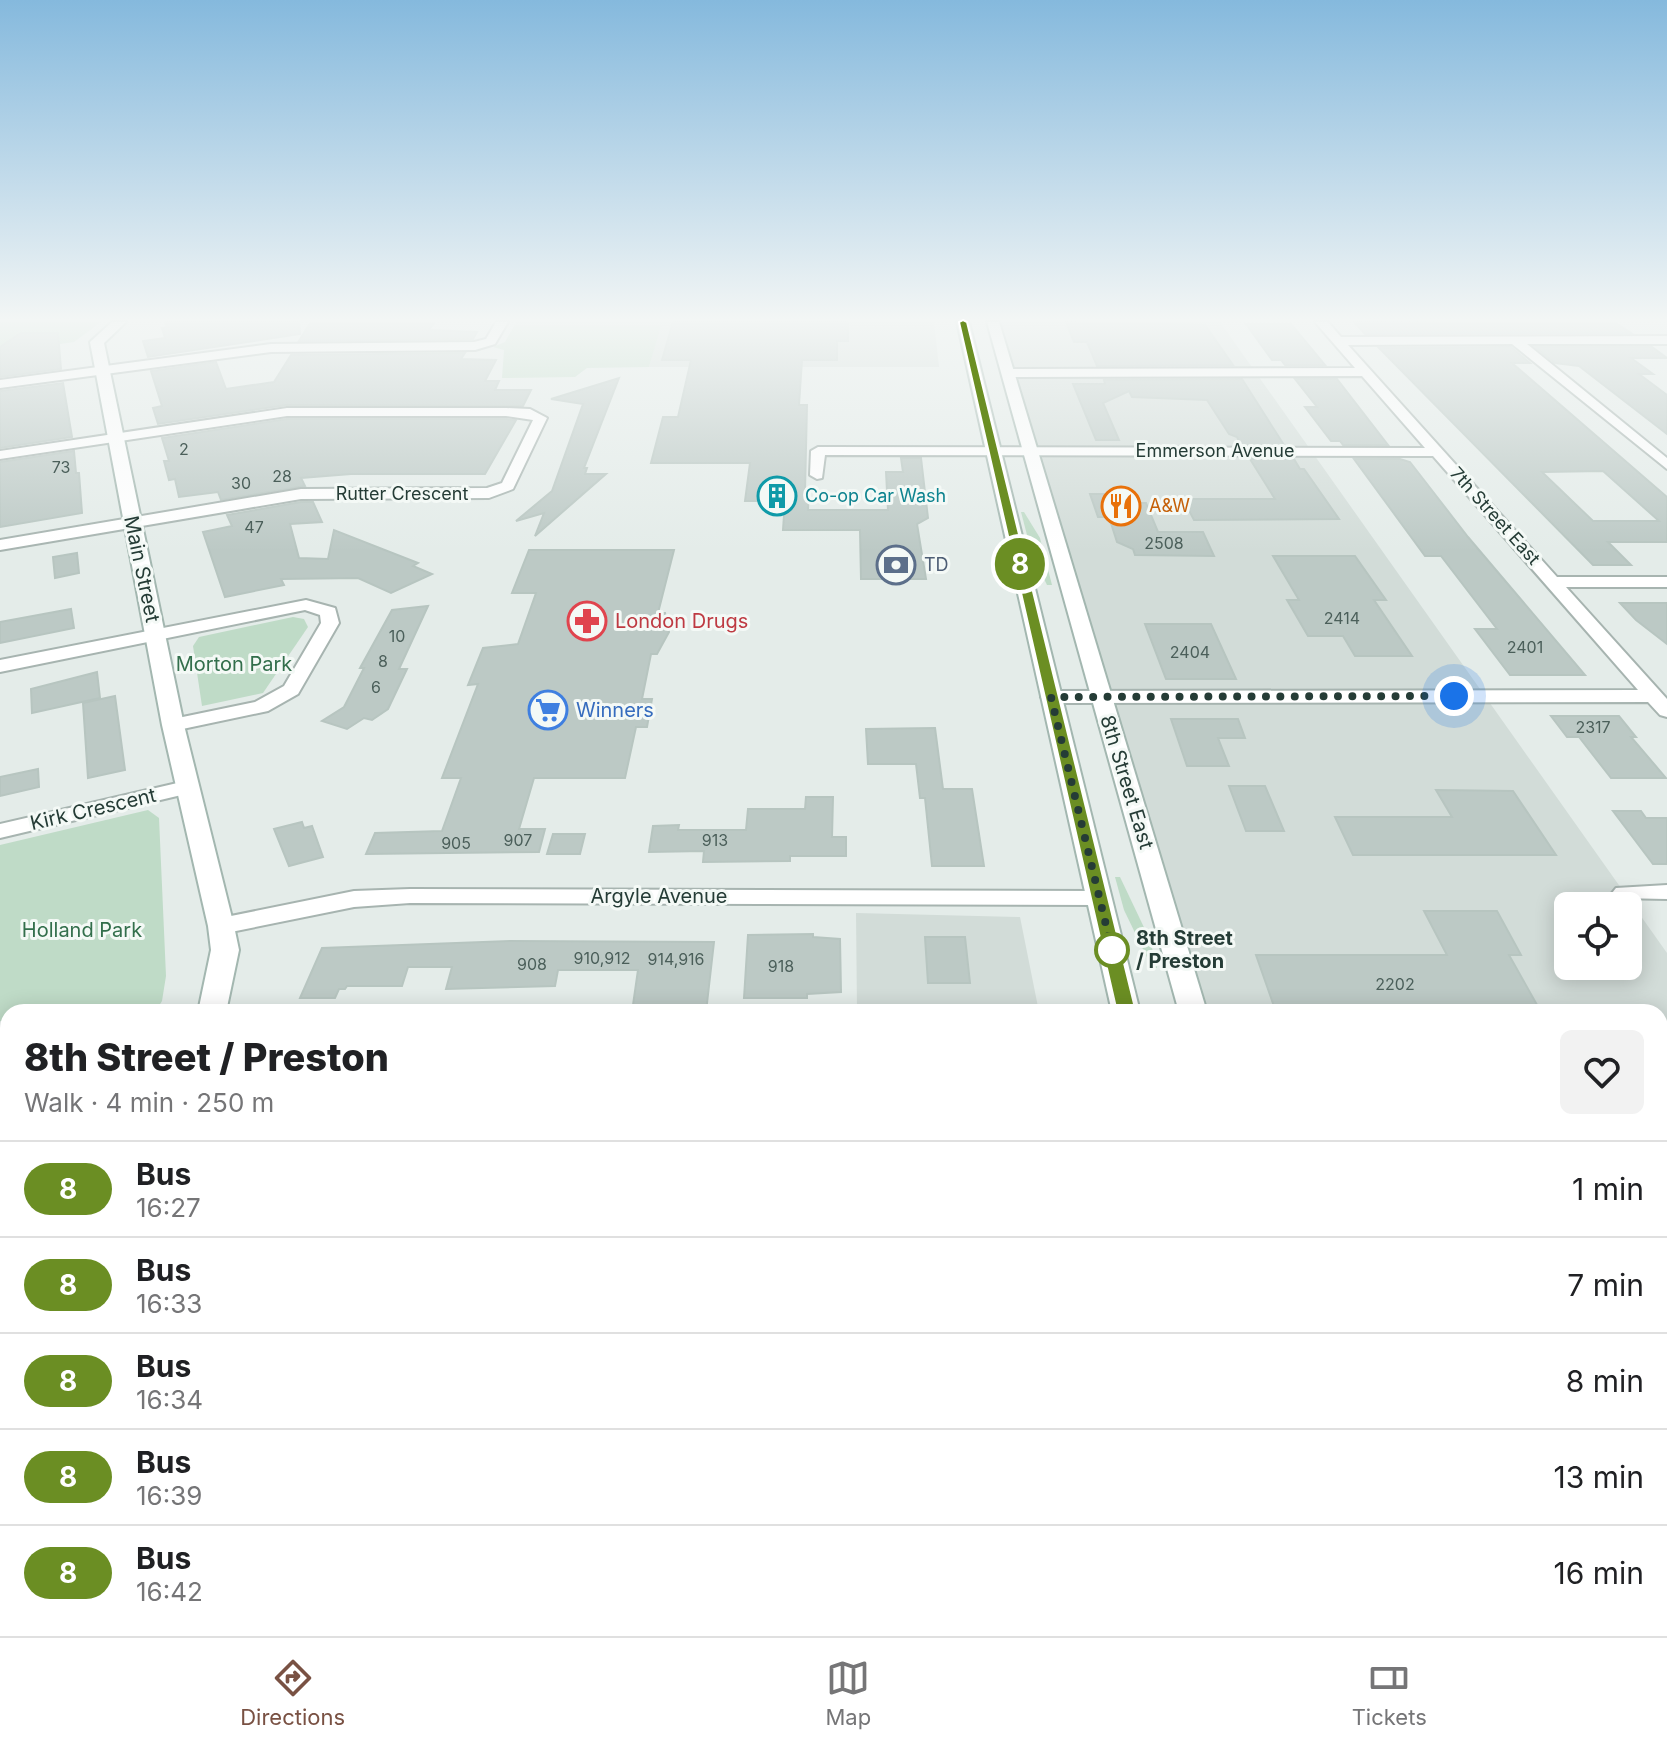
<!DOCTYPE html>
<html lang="en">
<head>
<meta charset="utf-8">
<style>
	:root { --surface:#fff; --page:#f2f2f2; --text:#202124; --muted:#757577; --line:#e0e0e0; --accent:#795143 }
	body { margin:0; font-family:Inter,sans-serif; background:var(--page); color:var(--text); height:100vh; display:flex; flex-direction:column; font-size:30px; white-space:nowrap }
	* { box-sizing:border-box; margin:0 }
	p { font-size:26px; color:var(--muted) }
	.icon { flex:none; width:44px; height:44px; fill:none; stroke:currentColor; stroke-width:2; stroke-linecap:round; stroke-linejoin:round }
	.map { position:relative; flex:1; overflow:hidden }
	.sheet { position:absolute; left:0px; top:1004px; width:1668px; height:632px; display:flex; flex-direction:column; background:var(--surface); border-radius:24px 24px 0 0; box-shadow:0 4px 20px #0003 }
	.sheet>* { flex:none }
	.badge { padding:0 16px; border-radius:26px; font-size:28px; line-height:52px }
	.tools { position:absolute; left:1554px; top:892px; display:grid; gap:16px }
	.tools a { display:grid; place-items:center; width:88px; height:88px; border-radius:12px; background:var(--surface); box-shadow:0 4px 20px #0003; font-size:40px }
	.you { position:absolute; width:40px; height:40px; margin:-20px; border:6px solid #fff; border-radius:50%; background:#1a73e8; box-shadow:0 0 0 12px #1a73e833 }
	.map>.badge { position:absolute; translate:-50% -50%; box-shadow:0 0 0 4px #fff }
	.round { display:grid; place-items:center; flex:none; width:84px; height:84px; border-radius:12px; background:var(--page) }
	.head { display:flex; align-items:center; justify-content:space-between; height:136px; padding:0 24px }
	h1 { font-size:38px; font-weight:800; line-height:60px }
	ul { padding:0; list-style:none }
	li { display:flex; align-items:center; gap:24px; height:96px; padding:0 24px; border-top:2px solid var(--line) }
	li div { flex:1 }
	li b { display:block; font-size:30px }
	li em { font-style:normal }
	li .badge { min-width:88px; font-weight:700; text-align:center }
	.tabs { display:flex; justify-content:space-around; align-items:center; height:112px; border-top:2px solid var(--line); background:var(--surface); font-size:22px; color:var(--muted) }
	.tabs a { display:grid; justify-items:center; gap:4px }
	.tabs .current { color:var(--accent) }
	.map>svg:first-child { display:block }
	.built { fill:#d2dcd8; fill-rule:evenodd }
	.green { fill:#bfdbc7 }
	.building { fill:#bcc9c5; stroke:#b7c5c0; stroke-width:2; fill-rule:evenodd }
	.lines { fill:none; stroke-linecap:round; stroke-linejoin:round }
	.street-casing { stroke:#a7b4b0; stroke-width:4 }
	.secondary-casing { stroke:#a3b7b0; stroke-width:4 }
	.street { fill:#fff; fill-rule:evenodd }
	.secondary { fill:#fff; fill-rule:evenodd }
	.line { fill:#6b8e23; stroke:#fff; stroke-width:2 }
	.walk { stroke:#253c36; stroke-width:8; stroke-dasharray:0 14.4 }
	.stop-dot { fill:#fff; stroke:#6b8e23; stroke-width:4 }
	.labels { text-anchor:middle; stroke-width:6; stroke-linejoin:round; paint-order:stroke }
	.number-label { font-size:16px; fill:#4b5f5a }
	.far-street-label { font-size:18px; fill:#253c36; stroke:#f4f9f6 }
	.far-culture-label { font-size:18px; fill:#0d838f; stroke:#f4f9f6; text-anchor:start }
	.far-food-label { font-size:18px; fill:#c56008; stroke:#f4f9f6; text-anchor:start }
	.far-service-label { font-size:18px; fill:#4e5e75; stroke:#f4f9f6; text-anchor:start }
	.street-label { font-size:20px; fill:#253c36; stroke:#f4f9f6 }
	.health-label { font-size:20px; fill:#be3a42; stroke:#f4f9f6; text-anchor:start }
	.park-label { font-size:20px; fill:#336f4c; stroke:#f4f9f6 }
	.shop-label { font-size:20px; fill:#366cbe; stroke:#f4f9f6; text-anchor:start }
	.stop-label { font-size:20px; font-weight:bold; fill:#253c36; stroke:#f4f9f6; text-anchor:start }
</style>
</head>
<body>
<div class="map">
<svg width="1667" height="1636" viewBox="0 0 1667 1636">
	<rect width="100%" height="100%" fill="#e4ece9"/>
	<!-- built -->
	<g class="built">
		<path d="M517 322H934L939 367H649L660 326H514Z"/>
		<path d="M993 322H1220L1667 953V1205H1660V1012H1193ZM1568 906H1628V966H1568Z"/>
		<path d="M856 913 1020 917 1039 1012H857Z"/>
		<path d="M1660 1255H1667V1636H1379L1376 1628H1660Z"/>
		<path d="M300 1628H1176L1177 1636H298Z"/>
	</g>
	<!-- green -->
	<g class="green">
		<path d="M0 322H101L74 342 9 351H0Z"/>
		<path d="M514 326H661L649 367 587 368 575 377 502 378 504 350 493 347 505 342Z"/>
		<path d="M1021 512H1024L1040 538 1052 585H1047L1032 554Z"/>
		<path d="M293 617 304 619 308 627 263 693 202 706 193 646 199 637Z"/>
		<path d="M148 810 159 818 166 976 162 1001 155 1012H8V1021H0V845Z"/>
		<path d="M1115 877H1120L1150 940 1157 968H1152L1124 910Z"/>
	</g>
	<!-- building -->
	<g class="building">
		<path d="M165 322H299L300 334 148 357 143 341 165 338 162 328 167 327Z"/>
		<path d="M673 322H848V341H837V360H802L799 405H807L805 491H809L808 510H888L886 472H903L901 458H921L928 518 917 524 926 579H861L860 530H783L785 501H745L750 463H651L663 417H678L691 360H662Z"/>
		<path d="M1066 322 1205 325 1233 365 1097 366 1087 342H1074Z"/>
		<path d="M1354 322 1616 323 1631 333 1365 334Z"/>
		<path d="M310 323H434L429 330 477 332 473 339 299 341Z"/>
		<path d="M1246 324H1291L1325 365H1285L1281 360H1272Z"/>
		<path d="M21 333H58L61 369 0 377V347Z"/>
		<path d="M1511 347 1530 363H1512L1667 497V542H1608L1631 565H1593L1379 348ZM1603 471 1659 521H1593L1542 472Z"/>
		<path d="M1535 347H1652L1667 358H1631L1653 374H1639L1667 395V434L1579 366 1555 363Z"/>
		<path d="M465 353 461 359 496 360 485 381H499L495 390H531L523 406 287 405 158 424 153 408 162 406 151 371 216 362 226 389 274 382 291 355Z"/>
		<path d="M619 378 584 468H587L585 474H606L535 536 544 513 516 521 552 491 583 404 551 399Z"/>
		<path d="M1242 379 1284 445H1241L1237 437 1229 434 1207 400 1132 397 1129 391 1103 403 1119 440H1096L1073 384H1105L1104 380Z"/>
		<path d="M1295 379H1337L1388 445H1343L1340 441H1331L1305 407H1317Z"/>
		<path d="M63 383 72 437 0 448V391Z"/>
		<path d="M287 419H506L516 420 485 474H351L301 478 305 486 221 500 218 492 179 497 175 479 169 480 164 461H169L162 438Z"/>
		<path d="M74 451 76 473H79L82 513 0 527V462Z"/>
		<path d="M1250 459H1294L1300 469H1304L1339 519 1194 520 1183 499H1275Z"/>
		<path d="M1354 459H1400L1410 462 1468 537 1585 675H1510L1475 629H1497L1441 556H1425Z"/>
		<path d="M1090 494H1131L1134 503H1146L1158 532H1203L1214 556 1135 555 1133 549 1117 542 1109 517H1098Z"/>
		<path d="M301 502H313L322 522 290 524 299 558 328 559 334 530 418 563 413 566 432 574 391 593 358 578 281 579 284 585 225 597 203 532 232 526 227 515Z"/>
		<path d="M529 550H674L658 613H665L669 632 657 654H651L642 699H652L647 727H636L625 778H534L519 829H545L539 852 366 854 375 833 442 831 461 778H442L478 684 468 685 483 648 518 644 536 593H512Z"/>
		<path d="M77 553 79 573 55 578 53 557Z"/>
		<path d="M1273 556H1355L1386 600H1374L1412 656H1355L1343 636H1308L1287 600H1299Z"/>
		<path d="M1620 603H1667V644L1636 620Z"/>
		<path d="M428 606 399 669H407L388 709 372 720 364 718 347 729 322 721 344 707 364 668H360L392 610Z"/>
		<path d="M71 609 74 628 0 643V622Z"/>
		<path d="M1145 624H1211L1236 679H1166Z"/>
		<path d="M97 672 100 698 32 713 31 689Z"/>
		<path d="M115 696 125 770 88 778 83 703Z"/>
		<path d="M1551 716H1619L1636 737H1631L1666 778H1611L1579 737H1567Z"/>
		<path d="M1171 719H1238L1245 738H1218L1229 766H1187Z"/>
		<path d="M935 728 943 789H972L984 866H932L925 798H920L916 764H868L866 729Z"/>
		<path d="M38 769 39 787 0 796V777Z"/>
		<path d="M1229 786H1265L1284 831H1246Z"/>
		<path d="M1436 790 1513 791 1556 855H1353L1335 817H1452Z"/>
		<path d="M806 797H833L832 837H846V856H790V861L703 862 704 851 649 852 653 826 679 825 678 830H746L748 809H805Z"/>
		<path d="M1613 811H1641L1646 818H1667V864H1653Z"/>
		<path d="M302 822 304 828 312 826 323 857 289 866 274 829Z"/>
		<path d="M553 834H585L580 854H547Z"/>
		<path d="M1424 911H1497L1521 955H1509L1541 1012H1276L1256 955H1447Z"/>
		<path d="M813 934V937L840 939 841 992 807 994V998H744L748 935Z"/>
		<path d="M925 937H965L970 983H928Z"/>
		<path d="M510 941 714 942 706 1012H632L638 970H558L555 986 446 989 452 967H408L402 986H347L345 989H339L335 998H300L322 948Z"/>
	</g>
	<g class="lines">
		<defs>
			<g id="street">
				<path d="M496 322H508L495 344 475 350 271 352 0 388V380L271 344 474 342 486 339Z"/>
				<path d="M1315 322H1328L1341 337 1667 336V344H1527L1667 458V469L1512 344 1348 345 1557 577H1667V587H1566L1667 699V717L1660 715 1648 702 1051 703 1041 697 1051 691 1638 690 1433 456 825 455 822 478 817 479 810 475 811 451 818 447 1425 448 1362 376 1009 377 1003 373 1009 369 1355 368Z"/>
				<path d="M287 408H506L530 409 547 418 513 489 489 498 301 499 0 550V540L301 489 487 488 502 483 533 420 506 416H287L0 459V451Z"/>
				<path d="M306 600 335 608 339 623 298 694 268 711 173 731 163 725 173 719 255 702 284 686 321 623 320 615 305 610 0 672V660Z"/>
				<path d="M186 781 194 782 197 787 194 792 0 838V824Z"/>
				<path d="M1667 885V899L1616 898 1612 893 1616 888Z"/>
				<path d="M410 889 1099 891 1107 893 1111 898 1107 903 1099 905 410 903 354 907 221 934 212 932 209 926 212 920 221 918 354 891Z"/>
			</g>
			<g id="secondary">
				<path d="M112 322H126L104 343 184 725 234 926 239 950 226 1012H198L211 950 208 926 162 725 90 342Z"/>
				<path d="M957 322H969L1140 1012H1112Z"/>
				<path d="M987 322H999L1207 1012H1179Z"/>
				<rect x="0" y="1190" width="8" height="26"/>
				<rect x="1660" y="1192" width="7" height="26"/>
				<rect x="0" y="1239" width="8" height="28"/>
				<rect x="1660" y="1241" width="7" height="28"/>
				<path d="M8 1339V1384L0 1387V1342Z"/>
				<path d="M8 1478V1530L0 1534V1481Z"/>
				<path d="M1252 1628H1294L1295 1636H1253Z"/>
				<path d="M1355 1628H1397L1399 1636H1357Z"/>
			</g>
		</defs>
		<!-- street casing -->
		<use href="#street" class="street-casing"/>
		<!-- secondary casing -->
		<use href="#secondary" class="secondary-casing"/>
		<!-- street -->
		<use href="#street" class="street"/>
		<!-- secondary -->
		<use href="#secondary" class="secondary"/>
	</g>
	<!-- sky -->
	<linearGradient id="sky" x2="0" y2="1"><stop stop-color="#85b9dd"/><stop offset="0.58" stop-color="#f3f6f5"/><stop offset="1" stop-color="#f3f6f5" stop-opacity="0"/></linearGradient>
	<rect width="1667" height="551" fill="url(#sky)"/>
	<!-- line -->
	<path class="line" d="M963 320 967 322 1136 1012 1126 1018 1117 1012 959 322Z"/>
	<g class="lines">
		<!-- walk -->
		<path class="walk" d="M1112 950 1051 697 1454 696"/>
	</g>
	<!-- icons -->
	<defs>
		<symbol id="building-ring" viewBox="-11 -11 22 22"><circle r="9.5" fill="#f4f9f6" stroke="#0f9aa8" stroke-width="1.5"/><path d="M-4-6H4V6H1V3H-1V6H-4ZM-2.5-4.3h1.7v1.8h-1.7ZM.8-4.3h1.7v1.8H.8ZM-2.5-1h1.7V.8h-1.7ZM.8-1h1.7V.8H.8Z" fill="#0f9aa8"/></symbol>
		<symbol id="restaurant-ring" viewBox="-11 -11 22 22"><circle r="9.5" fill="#f4f9f6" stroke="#e8710a" stroke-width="1.5"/><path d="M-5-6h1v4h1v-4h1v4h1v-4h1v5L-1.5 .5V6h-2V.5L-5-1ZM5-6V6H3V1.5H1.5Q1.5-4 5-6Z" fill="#e8710a"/></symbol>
		<symbol id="bank-ring" viewBox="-11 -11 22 22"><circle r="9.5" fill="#f4f9f6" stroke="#5c6f8a" stroke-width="1.5"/><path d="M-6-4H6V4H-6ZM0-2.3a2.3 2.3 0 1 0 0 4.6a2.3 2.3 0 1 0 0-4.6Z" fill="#5c6f8a"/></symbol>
		<symbol id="pharmacy-ring" viewBox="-11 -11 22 22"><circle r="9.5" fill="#f4f9f6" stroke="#e0444e" stroke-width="1.5"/><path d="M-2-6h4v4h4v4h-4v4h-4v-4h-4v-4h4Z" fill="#e0444e"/></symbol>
		<symbol id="supermarket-ring" viewBox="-11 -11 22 22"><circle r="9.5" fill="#f4f9f6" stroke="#3f7fe0" stroke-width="1.5"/><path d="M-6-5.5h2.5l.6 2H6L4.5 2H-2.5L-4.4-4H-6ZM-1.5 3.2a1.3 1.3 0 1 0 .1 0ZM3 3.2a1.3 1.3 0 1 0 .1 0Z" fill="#3f7fe0"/></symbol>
	</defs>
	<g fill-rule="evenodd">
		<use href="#building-ring" x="755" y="474" width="44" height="44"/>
		<use href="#restaurant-ring" x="1099" y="484" width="44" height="44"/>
		<use href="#bank-ring" x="874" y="543" width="44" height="44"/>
		<use href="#pharmacy-ring" x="565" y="599" width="44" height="44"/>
		<use href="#supermarket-ring" x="526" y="688" width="44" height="44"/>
	</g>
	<!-- markers -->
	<circle class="stop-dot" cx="1112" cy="950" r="16"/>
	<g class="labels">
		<!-- number labels -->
		<g class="number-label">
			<text x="184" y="455">2</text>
			<text x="61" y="473">73</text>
			<text x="282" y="482">28</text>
			<text x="241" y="489">30</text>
			<text x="254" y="533">47</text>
			<text x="1164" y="549">2508</text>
			<text x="1342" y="624">2414</text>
			<text x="397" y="642">10</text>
			<text x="1525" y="653">2401</text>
			<text x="1190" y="658">2404</text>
			<text x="383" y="667">8</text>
			<text x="376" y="693">6</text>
			<text x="1593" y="733">2317</text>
			<text x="518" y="846">907</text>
			<text x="715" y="846">913</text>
			<text x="456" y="849">905</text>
			<text x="602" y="964">910,912</text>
			<text x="676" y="965">914,916</text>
			<text x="532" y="970">908</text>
			<text x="781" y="972">918</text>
			<text x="1395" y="990">2202</text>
		</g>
		<!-- far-street labels -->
		<g class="far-street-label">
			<text x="1215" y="457">Emmerson Avenue</text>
			<text x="402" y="500">Rutter Crescent</text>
			<text transform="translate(1495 516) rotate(48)" y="6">7th Street East</text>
		</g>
		<!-- far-culture labels -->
		<g class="far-culture-label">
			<text x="805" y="502">Co-op Car Wash</text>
		</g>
		<!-- far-food labels -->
		<g class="far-food-label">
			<text x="1149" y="512">A&amp;W</text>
		</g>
		<!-- far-service labels -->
		<g class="far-service-label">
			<text x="924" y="571">TD</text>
		</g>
		<!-- street labels -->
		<g class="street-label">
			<text transform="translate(142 569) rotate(78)" y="7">Main Street</text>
			<text transform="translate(1127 782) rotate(73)" y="7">8th Street East</text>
			<text transform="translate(93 809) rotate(-13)" y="7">Kirk Crescent</text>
			<text x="659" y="903">Argyle Avenue</text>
		</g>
		<!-- health labels -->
		<g class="health-label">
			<text x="615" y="628">London Drugs</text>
		</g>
		<!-- park labels -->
		<g class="park-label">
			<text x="234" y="671">Morton Park</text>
			<text x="82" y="937">Holland Park</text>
		</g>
		<!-- shop labels -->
		<g class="shop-label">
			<text x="576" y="717">Winners</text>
		</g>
		<!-- stop labels -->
		<g class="stop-label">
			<text x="1136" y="945">8th Street<tspan x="1136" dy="23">/ Preston</tspan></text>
		</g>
	</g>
</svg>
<div class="tools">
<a><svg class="icon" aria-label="locate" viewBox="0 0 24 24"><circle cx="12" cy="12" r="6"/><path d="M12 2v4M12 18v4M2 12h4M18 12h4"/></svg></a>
</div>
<div class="you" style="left:1454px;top:696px"></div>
<b class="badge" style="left:1020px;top:564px;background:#6b8e23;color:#fff">8</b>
<section class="sheet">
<div class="head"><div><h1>8th Street / Preston</h1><p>Walk · 4 min · 250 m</p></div><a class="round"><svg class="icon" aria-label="heart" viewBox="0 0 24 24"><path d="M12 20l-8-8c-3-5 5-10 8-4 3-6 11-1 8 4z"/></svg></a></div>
<ul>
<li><span class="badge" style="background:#6b8e23;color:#fff">8</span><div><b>Bus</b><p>16:27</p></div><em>1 min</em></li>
<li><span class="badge" style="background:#6b8e23;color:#fff">8</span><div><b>Bus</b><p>16:33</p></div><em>7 min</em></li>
<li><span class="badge" style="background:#6b8e23;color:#fff">8</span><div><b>Bus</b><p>16:34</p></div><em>8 min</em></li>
<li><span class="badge" style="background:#6b8e23;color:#fff">8</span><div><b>Bus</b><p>16:39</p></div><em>13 min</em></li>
<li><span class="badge" style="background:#6b8e23;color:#fff">8</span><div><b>Bus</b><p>16:42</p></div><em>16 min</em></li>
</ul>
</section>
</div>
<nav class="tabs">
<a class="current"><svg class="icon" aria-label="directions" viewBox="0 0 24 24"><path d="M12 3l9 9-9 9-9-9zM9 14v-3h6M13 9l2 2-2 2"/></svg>Directions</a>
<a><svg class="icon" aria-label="map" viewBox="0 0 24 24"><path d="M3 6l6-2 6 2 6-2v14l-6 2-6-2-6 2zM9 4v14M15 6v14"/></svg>Map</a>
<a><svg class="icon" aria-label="tickets" viewBox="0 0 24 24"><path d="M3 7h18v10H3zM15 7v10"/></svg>Tickets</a>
</nav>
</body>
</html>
